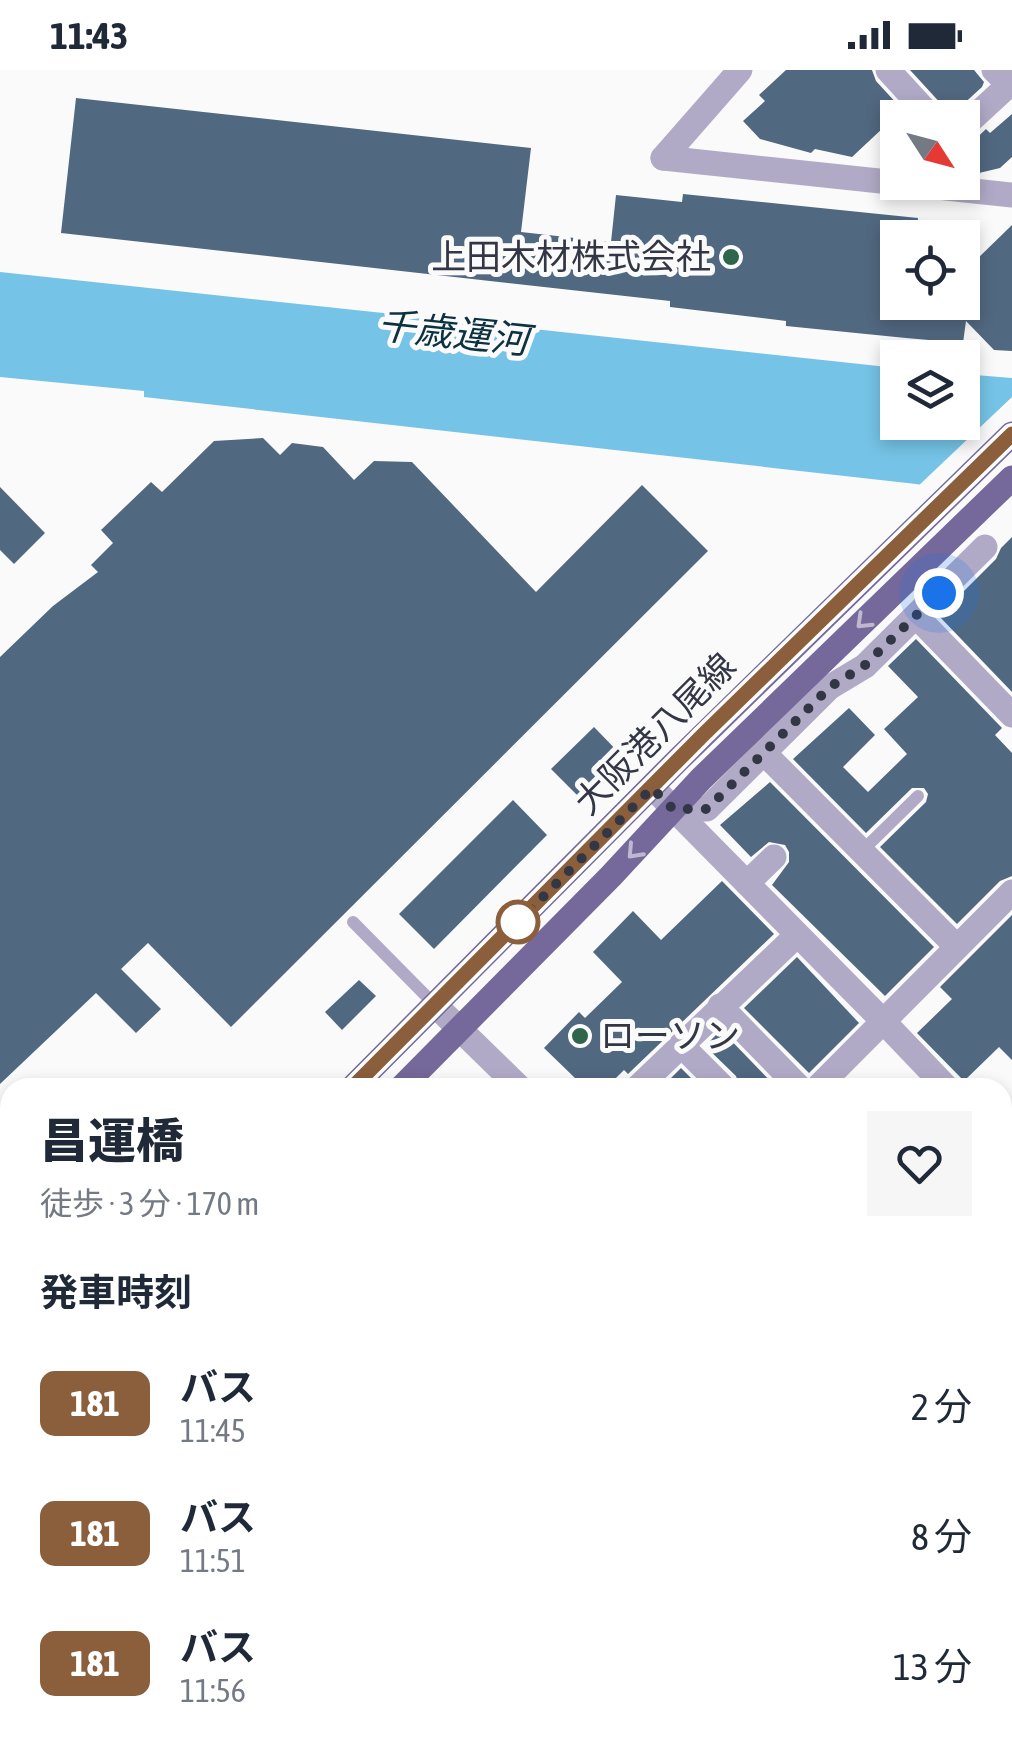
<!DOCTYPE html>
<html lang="ja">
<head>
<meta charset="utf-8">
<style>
	:root { --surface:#fff; --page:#f6f6f7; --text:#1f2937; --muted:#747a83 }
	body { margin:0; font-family:"Asap Condensed","Noto Sans JP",sans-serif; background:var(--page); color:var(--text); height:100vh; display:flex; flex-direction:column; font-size:38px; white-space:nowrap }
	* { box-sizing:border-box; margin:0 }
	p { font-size:32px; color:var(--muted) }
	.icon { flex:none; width:55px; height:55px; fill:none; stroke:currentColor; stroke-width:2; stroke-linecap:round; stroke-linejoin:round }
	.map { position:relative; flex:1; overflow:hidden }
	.sheet { position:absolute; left:0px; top:1008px; width:1012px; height:672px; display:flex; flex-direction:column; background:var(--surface); border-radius:30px 30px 0 0; box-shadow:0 5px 15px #0003 }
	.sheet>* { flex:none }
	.badge { padding:0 20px; border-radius:15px; font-size:35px; line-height:65px }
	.needle { width:65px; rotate:126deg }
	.fabs { position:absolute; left:880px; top:30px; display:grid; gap:20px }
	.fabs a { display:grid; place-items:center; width:100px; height:100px; border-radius:0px; background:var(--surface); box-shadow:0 5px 15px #0003; font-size:50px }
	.you { position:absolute; width:50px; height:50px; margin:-25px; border:8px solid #fff; border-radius:50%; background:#1a73e8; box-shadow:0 0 0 15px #1a73e833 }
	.map>.badge { position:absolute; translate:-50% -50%; box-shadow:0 0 0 5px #fff }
	h2 { padding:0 40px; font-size:38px; line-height:90px }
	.round { display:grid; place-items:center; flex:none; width:105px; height:105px; border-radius:0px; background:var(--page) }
	.headline { display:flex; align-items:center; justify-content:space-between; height:170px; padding:0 40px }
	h1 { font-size:48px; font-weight:800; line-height:75px }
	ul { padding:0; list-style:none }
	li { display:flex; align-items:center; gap:30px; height:130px; padding:0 40px }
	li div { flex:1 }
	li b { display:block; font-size:38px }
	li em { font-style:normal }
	li .badge { min-width:110px; font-weight:700; text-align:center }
	.status { display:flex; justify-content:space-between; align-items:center; height:70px; padding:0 50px; background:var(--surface); direction:ltr }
	.status svg { height:28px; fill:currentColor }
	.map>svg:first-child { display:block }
	.water { fill:#75c3e6 }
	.pier { fill:#fafafa }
	.building { fill:#516881 }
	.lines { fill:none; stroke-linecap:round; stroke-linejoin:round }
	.service { stroke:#b1aac7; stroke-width:12 }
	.minor { stroke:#b1aac7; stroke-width:25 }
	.tertiary { stroke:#b1aac7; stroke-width:25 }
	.primary { stroke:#75689a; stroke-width:25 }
	.oneway { stroke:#beb8cf }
	.line-casing { stroke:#fff; stroke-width:22 }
	.line { stroke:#8b5e3c; stroke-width:15 }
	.walk { stroke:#333644; stroke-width:10; stroke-dasharray:0 18 }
	.poi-dot { fill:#2e654b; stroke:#fafafa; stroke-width:4 }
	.stop-dot { fill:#fff; stroke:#8b5e3c; stroke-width:5 }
	.labels { text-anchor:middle; stroke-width:10; stroke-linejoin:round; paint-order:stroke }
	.poi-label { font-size:35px; fill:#333644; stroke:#fafafa; text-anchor:end }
	.street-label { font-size:35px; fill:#333644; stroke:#fafafa }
	.water-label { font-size:38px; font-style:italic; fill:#0c313f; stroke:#fafafa }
</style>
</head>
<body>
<div class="status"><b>11:43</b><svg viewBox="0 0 49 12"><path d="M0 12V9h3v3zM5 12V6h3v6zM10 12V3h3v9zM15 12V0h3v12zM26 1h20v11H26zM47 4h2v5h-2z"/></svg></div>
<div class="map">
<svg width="1012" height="1678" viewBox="0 0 1012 1678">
	<rect width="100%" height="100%" fill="#fafafa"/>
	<!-- water -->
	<path class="water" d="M0 202 897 298 898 352H962L963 304 1012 308V431L916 414 144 327V321L0 307Z"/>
	<!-- pier -->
	<path class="pier" d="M1012 327V436L915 419Z"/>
	<!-- building -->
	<g class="building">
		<path d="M786 0H872L876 11 910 48H898V74L883 58 852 87 815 79 811 83 760 69 743 51 765 31 759 25Z"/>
		<path d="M910 0H974L984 12 982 17 948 48 944 37Z"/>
		<path d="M76 28 531 78 521 162 611 172 616 125 682 132 683 124 918 148 916 168H898V232H962V191L974 192 1012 155V281L994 280 966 251 963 273 906 268 786 256V251L670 237V231L61 163Z"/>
		<path d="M1012 44V87L1000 98 979 103 962 87V82L986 59 990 63Z"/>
		<path d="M263 368 280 385 292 373 323 377 354 410 374 391 412 392 536 522 642 415 708 481 231 957 148 873 121 899 161 939 136 963 96 923 0 1014V587L53 536 98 502 91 495 113 473 101 460 151 412 162 422 214 371Z"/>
		<path d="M0 417 45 463 14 494 0 480Z"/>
		<path d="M1012 467V622L939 546 996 489 1001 478Z"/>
		<path d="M916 569 1002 658 995 665 1012 683V806L1000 811 957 854 880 777 926 732 928 724 924 718H912L866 763 793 689 849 638 875 665 843 697 868 722 907 684 884 659 918 627 888 596Z"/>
		<path d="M594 657 626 690 584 732 551 699Z"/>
		<path d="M770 712 934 877 885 926 772 815 789 792V782L785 775 769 772 751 787 720 755Z"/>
		<path d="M513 730 547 765 434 879 399 844Z"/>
		<path d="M722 811 774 864 628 1004 624 1000 606 1018H566L575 1008 544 978 579 942 585 948 622 912 593 882 633 841 661 870Z"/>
		<path d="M1012 845V990L999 977 964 1011 917 963 952 929 940 917Z"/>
		<path d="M797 887 859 953 809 1003 744 938Z"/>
		<path d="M359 910 376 926 342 960 325 942Z"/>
		<path d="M721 960 777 1018H740L736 1006 705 976Z"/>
		<path d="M681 998 701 1018H661Z"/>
	</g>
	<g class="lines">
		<!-- service -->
		<g class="service">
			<path d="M862 781 918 726"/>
			<path d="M353 852 435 935"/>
			<path d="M789 1672 790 1670"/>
		</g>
		<!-- minor -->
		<g class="minor">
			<path d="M888 0 932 48"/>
			<path d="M994 0 1009 15"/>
			<path d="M916 546 1012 645"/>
			<path d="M764 683 957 877"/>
			<path d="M673 739H707L830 617 865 596 985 477"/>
			<path d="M747 813 774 787"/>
			<path d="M435 935 520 1018"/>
			<path d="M720 936 800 1018"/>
			<path d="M883 951 947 1018"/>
			<path d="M681 975 724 1018"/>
			<path d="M637 1018 797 865"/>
			<path d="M817 1018 1012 822"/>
			<path d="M1002 1075 1012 1085"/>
			<path d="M0 1625 10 1615"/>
			<path d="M475 1670 483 1678"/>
			<path d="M578 1670 586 1678"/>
			<path d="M721 1670 729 1678"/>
			<path d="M862 1670 870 1678"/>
			<path d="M141 1678 149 1670"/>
		</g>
		<!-- tertiary -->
		<g class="tertiary">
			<path d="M962 58 1012 12"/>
			<path d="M663 88 1012 125"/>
			<path d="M663 88 740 0"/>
			<path d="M652 717 883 951"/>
			<path d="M1002 1209 1012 1199"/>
			<path d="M522 1678 530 1670"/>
		</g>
		<!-- primary -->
		<g class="primary">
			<path d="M352 1018 678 690 1012 364"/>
			<path d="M401 1018 611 806 701 709 1012 408"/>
			<path d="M0 1363 10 1354"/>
			<path d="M0 1413 10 1403"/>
		</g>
	</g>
	<!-- one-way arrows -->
	<defs><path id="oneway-chevron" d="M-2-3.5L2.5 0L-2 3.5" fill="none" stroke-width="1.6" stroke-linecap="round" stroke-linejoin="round" transform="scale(2.5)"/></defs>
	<g class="oneway">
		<use href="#oneway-chevron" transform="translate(863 552) rotate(136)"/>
		<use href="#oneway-chevron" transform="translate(634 782) rotate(133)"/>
	</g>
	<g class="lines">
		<defs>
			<path id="line" d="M352 1018 704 664 1012 364"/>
		</defs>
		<!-- line casing -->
		<use href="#line" class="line-casing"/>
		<!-- line -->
		<use href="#line" class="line"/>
		<!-- walk -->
		<path class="walk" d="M518 852 652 718 673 739H707L830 617 864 596 939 523"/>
	</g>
	<!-- markers -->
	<g class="poi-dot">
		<circle cx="731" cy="187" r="10"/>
		<circle cx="580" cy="966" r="10"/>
	</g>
	<circle class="stop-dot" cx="518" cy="852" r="20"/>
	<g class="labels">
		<!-- poi labels -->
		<g class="poi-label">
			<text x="711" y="199">上田木材株式会社</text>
			<text x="600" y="978" text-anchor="start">ローソン</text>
		</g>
		<!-- street labels -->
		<g class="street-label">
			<text transform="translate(655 664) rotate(-45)" y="12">大阪港八尾線</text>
		</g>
		<!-- water labels -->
		<g class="water-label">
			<text transform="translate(453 263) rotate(6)" y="13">千歳運河</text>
		</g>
	</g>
</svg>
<div class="fabs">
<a><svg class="needle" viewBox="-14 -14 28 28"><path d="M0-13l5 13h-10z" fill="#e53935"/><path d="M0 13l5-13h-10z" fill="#747a83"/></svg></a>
<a><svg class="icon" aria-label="locate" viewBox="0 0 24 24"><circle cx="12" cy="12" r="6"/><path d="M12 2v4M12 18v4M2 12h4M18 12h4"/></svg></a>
<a><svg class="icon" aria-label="layers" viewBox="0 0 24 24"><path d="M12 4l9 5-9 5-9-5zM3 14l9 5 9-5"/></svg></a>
</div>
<div class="you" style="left:939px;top:523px"></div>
<section class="sheet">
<div class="headline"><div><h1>昌運橋</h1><p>徒歩 · 3 分 · 170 m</p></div><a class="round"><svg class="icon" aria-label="heart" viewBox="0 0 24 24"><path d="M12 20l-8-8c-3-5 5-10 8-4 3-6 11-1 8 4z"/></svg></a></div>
<h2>発車時刻</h2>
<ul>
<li><span class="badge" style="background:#8b5e3c;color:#fff">181</span><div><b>バス</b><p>11:45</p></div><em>2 分</em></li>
<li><span class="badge" style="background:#8b5e3c;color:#fff">181</span><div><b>バス</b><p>11:51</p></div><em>8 分</em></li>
<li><span class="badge" style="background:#8b5e3c;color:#fff">181</span><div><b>バス</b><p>11:56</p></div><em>13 分</em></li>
</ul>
</section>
</div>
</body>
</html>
